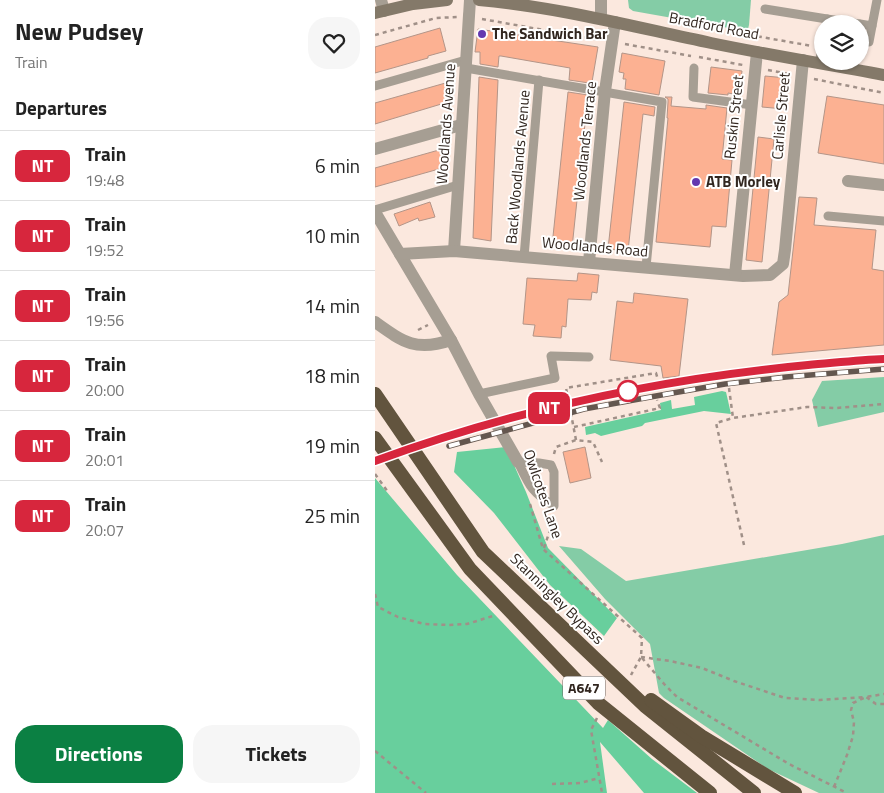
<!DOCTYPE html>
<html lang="en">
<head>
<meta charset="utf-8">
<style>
	:root { --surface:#fff; --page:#f6f6f6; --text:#222; --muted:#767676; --line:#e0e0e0; --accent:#0b8043 }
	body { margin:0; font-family:"Titillium Web",sans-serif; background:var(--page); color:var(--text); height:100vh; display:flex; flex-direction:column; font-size:19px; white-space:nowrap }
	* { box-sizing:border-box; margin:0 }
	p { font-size:16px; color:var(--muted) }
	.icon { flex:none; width:28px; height:28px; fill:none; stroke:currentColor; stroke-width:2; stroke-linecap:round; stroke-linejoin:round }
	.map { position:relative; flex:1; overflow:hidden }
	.side { display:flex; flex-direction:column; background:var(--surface); width:375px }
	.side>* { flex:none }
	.badge { padding:0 10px; border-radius:8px; font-size:18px; line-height:32px }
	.tools { position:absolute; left:439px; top:15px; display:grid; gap:10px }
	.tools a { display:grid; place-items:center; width:55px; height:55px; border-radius:50%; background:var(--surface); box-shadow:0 1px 4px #0004; font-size:25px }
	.map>.badge { position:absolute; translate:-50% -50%; box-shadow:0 0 0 2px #fff }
	h2 { padding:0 15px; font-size:19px; line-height:45px }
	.round { display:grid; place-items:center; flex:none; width:52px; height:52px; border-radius:20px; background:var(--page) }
	.summary { display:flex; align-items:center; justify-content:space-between; height:85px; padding:0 15px }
	h1 { font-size:24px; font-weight:700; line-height:38px }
	.button { display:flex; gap:10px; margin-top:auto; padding:10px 15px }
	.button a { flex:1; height:58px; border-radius:20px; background:var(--accent); color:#fff; font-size:20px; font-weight:700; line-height:58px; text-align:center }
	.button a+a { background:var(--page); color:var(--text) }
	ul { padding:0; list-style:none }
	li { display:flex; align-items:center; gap:15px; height:70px; padding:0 15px; border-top:1px solid var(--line) }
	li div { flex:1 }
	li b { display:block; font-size:19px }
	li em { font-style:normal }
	li .badge { min-width:55px; font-weight:700; text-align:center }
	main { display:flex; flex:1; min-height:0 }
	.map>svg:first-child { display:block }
	.green { fill:#84cca6 }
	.forest { fill:#68cf9d }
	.building { fill:#fcb192; stroke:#b39588 }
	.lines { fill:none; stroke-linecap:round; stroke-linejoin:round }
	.path { stroke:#a09088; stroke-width:2.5; stroke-dasharray:4 4; stroke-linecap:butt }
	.service { stroke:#a69e93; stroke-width:9 }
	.minor { stroke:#a69e93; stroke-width:12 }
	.secondary { stroke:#847969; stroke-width:12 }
	.trunk { stroke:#62543e; stroke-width:14 }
	.rail-casing { stroke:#64574f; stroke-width:5.5 }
	.rail { stroke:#fff; stroke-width:4; stroke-dasharray:11; stroke-linecap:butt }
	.line-casing { stroke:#fff; stroke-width:11 }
	.line { stroke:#d7263d; stroke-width:8 }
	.poi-dot { fill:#6338b0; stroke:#fff; stroke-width:2 }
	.stop-dot { fill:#fff; stroke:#d7263d; stroke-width:2.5 }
	.labels { text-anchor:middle; stroke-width:4; stroke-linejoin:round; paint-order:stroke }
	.shield { fill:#fff; stroke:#6f6762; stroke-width:1 }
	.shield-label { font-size:14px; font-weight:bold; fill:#31261f }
	.street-label { font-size:15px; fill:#31261f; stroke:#fff }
	.poi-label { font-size:15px; font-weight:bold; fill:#31261f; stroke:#fff; text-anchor:start }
</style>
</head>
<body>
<main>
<section class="side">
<div class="summary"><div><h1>New Pudsey</h1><p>Train</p></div><a class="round"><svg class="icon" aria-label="heart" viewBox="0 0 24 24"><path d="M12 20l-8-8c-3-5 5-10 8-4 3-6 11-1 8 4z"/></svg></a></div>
<h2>Departures</h2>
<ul>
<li><span class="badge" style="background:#d7263d;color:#fff">NT</span><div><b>Train</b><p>19:48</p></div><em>6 min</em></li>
<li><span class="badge" style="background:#d7263d;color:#fff">NT</span><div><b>Train</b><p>19:52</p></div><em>10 min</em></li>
<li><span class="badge" style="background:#d7263d;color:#fff">NT</span><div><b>Train</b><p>19:56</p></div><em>14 min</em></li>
<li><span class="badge" style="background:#d7263d;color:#fff">NT</span><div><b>Train</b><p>20:00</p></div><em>18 min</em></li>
<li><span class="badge" style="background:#d7263d;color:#fff">NT</span><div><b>Train</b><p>20:01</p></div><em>19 min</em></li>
<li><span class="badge" style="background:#d7263d;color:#fff">NT</span><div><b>Train</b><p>20:07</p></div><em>25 min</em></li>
</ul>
<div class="button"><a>Directions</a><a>Tickets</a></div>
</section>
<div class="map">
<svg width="509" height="793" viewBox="0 0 509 793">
	<rect width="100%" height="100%" fill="#fbe8de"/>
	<!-- green -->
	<g class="green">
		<path d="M253 0H376L374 25 373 29 365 30 258 11 254 8Z"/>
		<path d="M509 377V412L443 427 437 400 447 381Z"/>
		<path d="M509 535V793H444L393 769 289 698 284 693 275 644 230 599 184 546 206 549 251 581 467 544Z"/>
	</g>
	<!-- forest -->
	<g class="forest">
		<path d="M347 391 351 392 356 414 329 411 270 423 267 426 226 436 220 433 211 435 210 427 286 410 285 403 296 400 297 409 320 405 319 397Z"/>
		<path d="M131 447 151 492 173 548 242 618 229 636 175 585 119 513 79 472 82 452Z"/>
		<path d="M0 478 82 575 228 728 233 720 277 759 322 793H269L225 742 232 793H0Z"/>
	</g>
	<!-- building -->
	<g class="building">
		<path d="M65 28 71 51 53 56V58L0 73V47Z"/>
		<path d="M103 29 223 47 217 82H214V83L194 80 195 68 126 56H124L123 67 105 64V52H100Z"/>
		<path d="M247 53 290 61 284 95 250 89 251 79H248L249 73 244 72Z"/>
		<path d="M336 67 367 71 364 95 353 93V95L333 93Z"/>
		<path d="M390 76 412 78 409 109 387 107Z"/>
		<path d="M104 77 123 80 116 241 98 238Z"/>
		<path d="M74 82 73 102 0 124V103Z"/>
		<path d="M193 92 213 95 197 248 177 246Z"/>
		<path d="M452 96 509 105V164L443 153Z"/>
		<path d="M290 97H297L296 106 331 109V105L352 108 347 159 357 160 351 227 337 226 335 247 281 242 293 118H292L293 102V99Z"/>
		<path d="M249 102 280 107 279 116 268 114 253 251 233 249Z"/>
		<path d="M383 137 399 139 387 262 371 260Z"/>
		<path d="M71 148V167L0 187V168Z"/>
		<path d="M424 197 442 198 439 225 501 230 497 269 509 271V345L397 355 404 302 413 295Z"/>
		<path d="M55 202 60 217 44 221 43 218 24 226 19 214Z"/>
		<path d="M203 273 224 275 222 293 217 292 216 300 193 299 191 327 187 326 186 338 158 336 160 325 148 324 152 278 202 281Z"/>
		<path d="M259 293 313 299 304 376 288 378 286 366 235 360 242 301 258 303Z"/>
		<path d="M210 447 216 478 195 483 188 452Z"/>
	</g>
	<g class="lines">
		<!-- path -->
		<g class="path">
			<path d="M107 19 225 40"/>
			<path d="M0 35 61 18 82 17"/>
			<path d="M375 35 437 46"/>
			<path d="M250 44 316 56"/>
			<path d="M324 57 368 65"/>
			<path d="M393 70 414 74"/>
			<path d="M439 79 509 93"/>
			<path d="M43 330 53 325"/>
			<path d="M354 388 358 418"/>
			<path d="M199 427 285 408 282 400"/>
			<path d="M201 440 191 388 281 373 283 380"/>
			<path d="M179 454 181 447 201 440 218 442 227 462"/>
			<path d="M0 474 13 492"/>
			<path d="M155 504 168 549 267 638 266 657 256 675"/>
			<path d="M369 545 341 423 358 418 432 407 461 408 509 404"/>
			<path d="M169 548 179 518"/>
			<path d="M0 594 3 607 23 617 49 624 74 625 92 624 121 615"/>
			<path d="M266 657 295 661 327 668 359 681 410 698 445 700 491 697 501 704H509"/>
			<path d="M267 658 290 685 302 697 414 764 472 793"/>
			<path d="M222 718 216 730 227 793"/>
			<path d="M0 751 51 793"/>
			<path d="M177 784 205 783 224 778"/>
			<path d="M459 787 472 755 478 736 479 722 476 710 478 703 491 697 509 694"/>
		</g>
		<!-- service -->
		<g class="service">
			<path d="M390 9 452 19V24"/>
			<path d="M452 19 484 24"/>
			<path d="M485 24 497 26 502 0"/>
			<path d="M494 42 497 26"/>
			<path d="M444 63 448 45"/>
			<path d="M91 68 287 102 271 267"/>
			<path d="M319 68 318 97 377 105"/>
			<path d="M0 86 91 60"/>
			<path d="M0 210 83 185"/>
			<path d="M453 216 509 221"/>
			<path d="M149 257 164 80"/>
			<path d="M104 394 180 378 176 356 214 357"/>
			<path d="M143 462 164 463 176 465 179 472V506C156 492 154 485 143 462Z"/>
		</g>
		<!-- minor -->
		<g class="minor">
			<path d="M6 0 9 11"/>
			<path d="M226 19V0"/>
			<path d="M0 149 86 125"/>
			<path d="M473 181 509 185"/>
			<path d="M0 212 76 340 104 394 143 462"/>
			<path d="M79 251 95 0"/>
			<path d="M25 254 79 251 368 276 395 275 408 264 410 250 428 60"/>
			<path d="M214 262 230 91 240 22"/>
			<path d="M360 275 382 52"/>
			<path d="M0 322C28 342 41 352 76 340"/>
		</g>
		<!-- secondary -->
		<g class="secondary">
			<path d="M104 0C183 7 259 27 336 43 394 55 451 64 509 75"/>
			<path d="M0 13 38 4 72 0"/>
		</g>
		<!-- trunk -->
		<g class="trunk">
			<path d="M0 394 108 552 270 706 379 793"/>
			<path d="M0 438 95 569 223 703 335 793"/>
			<path d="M276 700 326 736 420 793"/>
		</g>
		<defs>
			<g id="rail">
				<path d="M71 436 207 399 290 384 349 374 410 367 509 359"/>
				<path d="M74 446 209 409 292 394 350 384 411 377 509 369"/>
			</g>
		</defs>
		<!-- rail casing -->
		<use href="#rail" class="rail-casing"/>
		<!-- rail -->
		<use href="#rail" class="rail"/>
	</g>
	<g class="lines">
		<defs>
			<path id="line" d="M0 461C139 410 285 379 433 365 458 363 484 360 509 359"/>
		</defs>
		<!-- line casing -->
		<use href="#line" class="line-casing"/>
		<!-- line -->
		<use href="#line" class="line"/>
	</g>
	<!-- markers -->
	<g class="poi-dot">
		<circle cx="107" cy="34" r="5"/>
		<circle cx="321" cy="182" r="5"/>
	</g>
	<circle class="stop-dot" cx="253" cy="391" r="10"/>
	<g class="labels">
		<!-- shield labels -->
		<rect class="shield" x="188" y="676.5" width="42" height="23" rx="4"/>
		<g class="shield-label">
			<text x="209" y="693">A647</text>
		</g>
		<!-- street labels -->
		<g class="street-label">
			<text transform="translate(339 26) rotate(11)" y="5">Bradford Road</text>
			<text transform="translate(406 116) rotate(-85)" y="5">Carlisle Street</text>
			<text transform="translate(359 117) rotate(-84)" y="5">Ruskin Street</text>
			<text transform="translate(71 124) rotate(-86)" y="5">Woodlands Avenue</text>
			<text transform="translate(210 141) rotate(-84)" y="5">Woodlands Terrace</text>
			<text transform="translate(143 167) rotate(-85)" y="5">Back Woodlands Avenue</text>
			<text transform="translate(220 247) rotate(5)" y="5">Woodlands Road</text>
			<text transform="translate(168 494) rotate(71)" y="5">Owlcotes Lane</text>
			<text transform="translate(182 599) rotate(44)" y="5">Stanningley Bypass</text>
		</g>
		<!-- poi labels -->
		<g class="poi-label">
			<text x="117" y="39">The Sandwich Bar</text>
			<text x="331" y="187">ATB Morley</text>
		</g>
	</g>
</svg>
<div class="tools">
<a><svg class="icon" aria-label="layers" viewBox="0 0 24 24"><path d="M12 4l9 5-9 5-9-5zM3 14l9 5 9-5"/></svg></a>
</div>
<b class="badge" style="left:174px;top:408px;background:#d7263d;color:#fff">NT</b>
</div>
</main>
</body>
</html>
